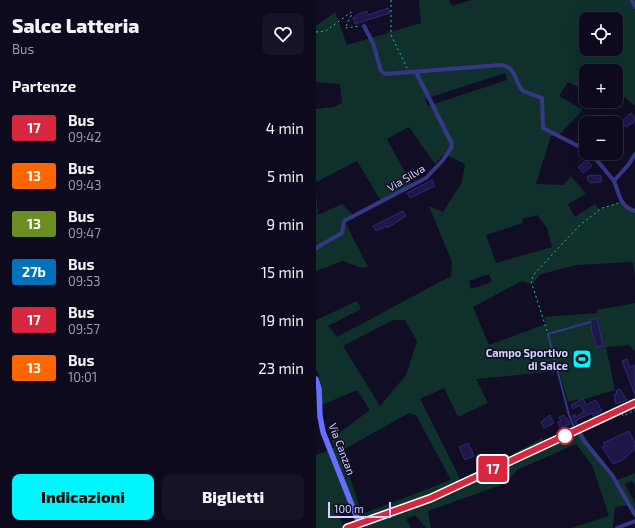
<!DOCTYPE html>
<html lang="it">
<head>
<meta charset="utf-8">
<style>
	:root { --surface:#0c0a1c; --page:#151325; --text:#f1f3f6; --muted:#9a9aa3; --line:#2c2b3b; --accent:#00f5fc }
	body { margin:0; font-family:"Exo 2",sans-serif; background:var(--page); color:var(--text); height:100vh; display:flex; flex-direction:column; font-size:15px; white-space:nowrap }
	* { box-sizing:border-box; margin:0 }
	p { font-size:13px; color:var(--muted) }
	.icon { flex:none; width:22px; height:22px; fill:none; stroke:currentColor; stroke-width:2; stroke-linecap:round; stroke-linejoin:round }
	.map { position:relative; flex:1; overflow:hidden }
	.side { display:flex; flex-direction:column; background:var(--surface); width:316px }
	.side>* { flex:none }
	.badge { padding:0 8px; border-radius:3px; font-size:14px; line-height:26px }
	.fabs { position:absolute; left:263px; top:12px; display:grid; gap:8px }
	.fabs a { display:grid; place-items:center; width:44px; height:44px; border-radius:8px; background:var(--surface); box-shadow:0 4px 16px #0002,0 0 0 1px var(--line); font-size:20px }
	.scale { position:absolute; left:12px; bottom:10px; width:63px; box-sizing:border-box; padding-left:4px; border:2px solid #d3d1ff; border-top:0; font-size:11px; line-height:14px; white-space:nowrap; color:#d3d1ff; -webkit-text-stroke:3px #100d25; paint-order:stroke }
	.map>.badge { position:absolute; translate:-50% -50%; box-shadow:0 0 0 2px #fff }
	h2 { padding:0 12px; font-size:15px; line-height:36px }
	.round { display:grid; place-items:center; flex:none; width:42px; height:42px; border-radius:8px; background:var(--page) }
	.head { display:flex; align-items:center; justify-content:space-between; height:68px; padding:0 12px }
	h1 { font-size:19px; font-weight:800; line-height:30px }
	.cta { display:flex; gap:8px; margin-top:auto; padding:8px 12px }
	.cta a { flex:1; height:46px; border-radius:8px; background:var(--accent); color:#111; font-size:16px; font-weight:800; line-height:46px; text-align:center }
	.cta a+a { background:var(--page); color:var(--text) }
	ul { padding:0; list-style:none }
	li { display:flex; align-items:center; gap:12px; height:48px; padding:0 12px }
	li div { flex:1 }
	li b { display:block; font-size:15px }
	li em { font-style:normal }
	li .badge { min-width:44px; font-weight:700; text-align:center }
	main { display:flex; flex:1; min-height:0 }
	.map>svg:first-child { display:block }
	.green { fill:#10302c; fill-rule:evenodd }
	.building { fill:#1e1848; stroke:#322875 }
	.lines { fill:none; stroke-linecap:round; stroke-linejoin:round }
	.path { stroke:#27bdaa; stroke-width:1; stroke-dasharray:2 3; stroke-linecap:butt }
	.lane { stroke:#353887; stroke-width:2 }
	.street { stroke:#353887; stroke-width:4 }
	.secondary { stroke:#686fff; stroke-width:5.5 }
	.primary { stroke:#b558ff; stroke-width:6 }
	.line-casing { stroke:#fff; stroke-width:9 }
	.line { stroke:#d7263d; stroke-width:6 }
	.stop-dot { fill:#fff; stroke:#d7263d; stroke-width:2 }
	.labels { text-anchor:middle; stroke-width:3; stroke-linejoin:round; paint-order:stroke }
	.street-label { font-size:11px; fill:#d3d1ff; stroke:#100d25 }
	.poi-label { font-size:11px; font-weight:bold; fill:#d3d1ff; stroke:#100d25; text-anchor:end }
</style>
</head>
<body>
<main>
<section class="side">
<div class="head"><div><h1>Salce Latteria</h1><p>Bus</p></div><a class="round"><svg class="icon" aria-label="heart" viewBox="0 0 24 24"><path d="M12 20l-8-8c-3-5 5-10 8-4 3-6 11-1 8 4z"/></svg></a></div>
<h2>Partenze</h2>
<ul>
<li><span class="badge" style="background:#d7263d;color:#fff">17</span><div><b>Bus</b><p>09:42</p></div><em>4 min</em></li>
<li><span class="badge" style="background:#f60;color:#fff">13</span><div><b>Bus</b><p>09:43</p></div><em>5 min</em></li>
<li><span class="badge" style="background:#6b8e23;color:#fff">13</span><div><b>Bus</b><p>09:47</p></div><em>9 min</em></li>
<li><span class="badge" style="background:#0072bc;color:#fff">27b</span><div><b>Bus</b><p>09:53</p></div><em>15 min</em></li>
<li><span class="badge" style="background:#d7263d;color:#fff">17</span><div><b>Bus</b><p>09:57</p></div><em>19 min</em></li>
<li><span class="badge" style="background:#f60;color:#fff">13</span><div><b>Bus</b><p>10:01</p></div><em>23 min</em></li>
</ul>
<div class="cta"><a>Indicazioni</a><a>Biglietti</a></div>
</section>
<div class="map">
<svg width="319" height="528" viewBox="0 0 319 528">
	<rect width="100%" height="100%" fill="#100d25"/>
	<!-- green -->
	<g class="green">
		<path d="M103 0H133L136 6 155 0H319V106L304 93 300 97V71H270V94L263 87 252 82 243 96 267 110 242 136H235L220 184 247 185 255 176 270 194 252 204 259 217 279 204 283 209 304 202 319 209V277L317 262 261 265 225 274 216 284 206 281 157 307 173 345 230 324 228 317 281 313V310L319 303V352L313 345 290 347 299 390 269 399 267 398 252 402 243 371 160 379 172 403 142 417 128 388 104 399 145 481 198 458 197 454 226 438 229 444 263 430 301 480 319 473V486L316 481 309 484 319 503V515L313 505 299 507 297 528H255L293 516 276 465 260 444 203 469 185 485 112 511 115 528H110L99 515 90 519 95 528H50L48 522 43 523 35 502 20 508 28 528H0V455L18 448 15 439 54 410 41 390 6 405 3 374 0 370V320L41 301 45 309 12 326 21 337 135 276 136 262 113 206 127 212 146 182 149 164 128 154 119 164 93 127 71 139 96 185 65 201 41 161 0 182V109L18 107 26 103 24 84 0 82V26L19 12 31 45 105 23ZM270 19H300V49H270ZM189 73 191 80 112 106 109 99ZM221 215 231 228 236 247 180 263 170 235 207 223 206 219ZM173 274 176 282 155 289 153 281ZM77 320H89L101 341 90 375 64 406 27 346ZM93 413 100 415 135 480 46 514 25 451Z"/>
		<path d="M0 193 2 215 26 204 38 216 29 222 52 267 46 268 27 261 0 271Z"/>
	</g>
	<!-- building -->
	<g class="building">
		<path d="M72 8 74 13 39 24 37 18 40 17V15L51 11 52 15Z"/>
		<path d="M315 113 319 118 318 122 310 127 305 122Z"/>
		<path d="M271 160 276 166 267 173 262 167Z"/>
		<path d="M285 175V182L274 183 272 180 271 176Z"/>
		<path d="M116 180 119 186 94 198 91 193Z"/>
		<path d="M87 211 90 216 71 228 70 226 60 231 57 226Z"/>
		<path d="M281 318 287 346 281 347 276 333 275 324 276 322 274 320Z"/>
		<path d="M311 359 314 367 319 365V395L306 361Z"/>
		<path d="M304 389 311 400 300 404 298 395 301 394 300 391Z"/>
		<path d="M267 398 270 405 280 400 286 411 277 416 276 413 260 420 261 424 260 425 256 416 259 414V417L268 412 264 405 257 409 255 405Z"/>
		<path d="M234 415 238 423 228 428 225 422Z"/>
		<path d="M248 415 249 418H251L254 424 244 428 242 422 245 421 243 417Z"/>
		<path d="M313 431 319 443V449L306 460 297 464 286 447 289 446 287 443Z"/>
		<path d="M152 443 158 456 149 460 143 447Z"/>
	</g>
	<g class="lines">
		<!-- path -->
		<g class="path">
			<path d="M75 0V35L91 68"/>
			<path d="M0 32 10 31 35 12 36 14 29 28 44 26"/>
			<path d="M231 331 215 281 219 273 264 225 286 208 303 203"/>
			<path d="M306 414 307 416 319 410"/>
		</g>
		<!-- lane -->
		<path class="lane" d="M259 430 253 415 232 334 274 322"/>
		<!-- street -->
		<g class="street">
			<path d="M316 0 319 7"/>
			<path d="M48 26 57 43 65 71 69 74 185 65C201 67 198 82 207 91L226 98 227 128 270 150"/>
			<path d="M275 153 298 181 313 164 319 154"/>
			<path d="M298 181C304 195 303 206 319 211"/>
			<path d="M0 248 26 233 28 221 110 178 127 160 135 148 136 144 100 72"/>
			<path d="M262 430 269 442 296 475 319 515"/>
			<path d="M301 528 319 521"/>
		</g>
		<!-- secondary -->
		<path class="secondary" d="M0 379 3 389 4 416 7 432 43 523"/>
		<!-- primary -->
		<path class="primary" d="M31 528 115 498 319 403"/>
	</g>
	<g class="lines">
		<defs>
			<path id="line" d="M31 528 115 498 319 403"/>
		</defs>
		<!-- line casing -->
		<use href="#line" class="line-casing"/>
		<!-- line -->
		<use href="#line" class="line"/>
	</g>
	<!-- icons -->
	<defs>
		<symbol id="stadium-square" viewBox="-11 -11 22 22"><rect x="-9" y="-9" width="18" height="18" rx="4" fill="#00f5fc" stroke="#100d25"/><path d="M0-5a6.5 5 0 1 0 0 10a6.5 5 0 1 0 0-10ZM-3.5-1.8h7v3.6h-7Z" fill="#111"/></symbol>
	</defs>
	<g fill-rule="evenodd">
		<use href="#stadium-square" x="255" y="348" width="22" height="22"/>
	</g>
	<!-- markers -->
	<circle class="stop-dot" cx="249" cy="436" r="8"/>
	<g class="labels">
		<!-- street labels -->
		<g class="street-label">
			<text transform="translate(90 178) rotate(-31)" y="4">Via Silva</text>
			<text transform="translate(26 449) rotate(69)" y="4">Via Canzan</text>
		</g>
		<!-- poi labels -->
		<g class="poi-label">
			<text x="252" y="357">Campo Sportivo<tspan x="252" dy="13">di Salce</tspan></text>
		</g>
	</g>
</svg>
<div class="fabs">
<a><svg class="icon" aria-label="locate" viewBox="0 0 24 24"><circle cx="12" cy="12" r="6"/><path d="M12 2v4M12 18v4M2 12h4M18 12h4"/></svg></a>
<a>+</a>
<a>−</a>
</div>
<div class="scale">100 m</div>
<b class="badge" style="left:177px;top:469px;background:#d7263d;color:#fff">17</b>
</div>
</main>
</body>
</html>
